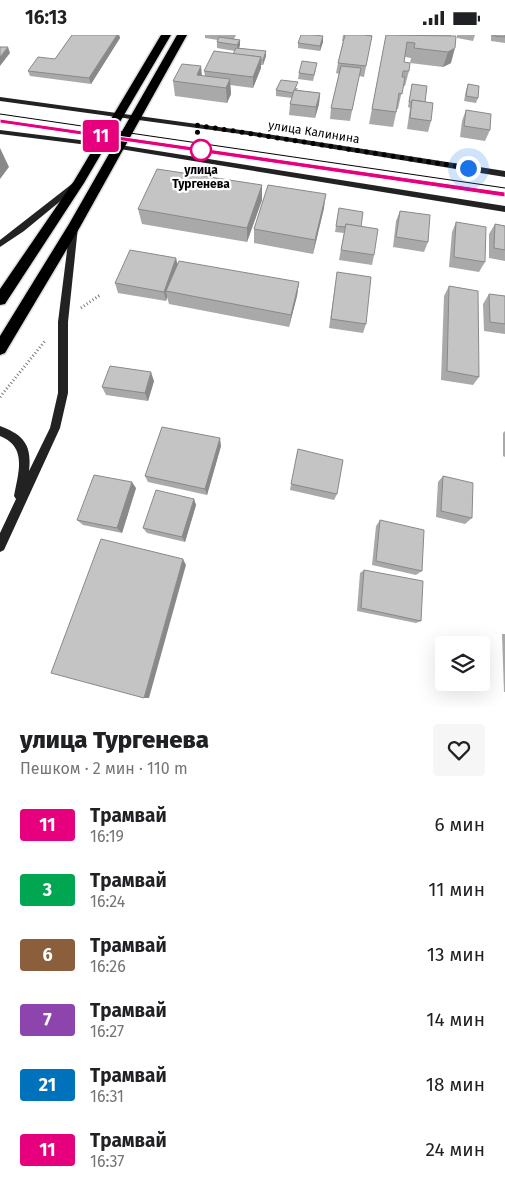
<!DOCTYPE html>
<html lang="ru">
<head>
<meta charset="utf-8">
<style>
	:root { --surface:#fff; --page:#f6f6f6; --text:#202124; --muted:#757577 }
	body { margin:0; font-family:"Fira Sans",sans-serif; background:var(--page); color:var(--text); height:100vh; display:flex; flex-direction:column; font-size:19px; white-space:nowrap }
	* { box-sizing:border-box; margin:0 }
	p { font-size:16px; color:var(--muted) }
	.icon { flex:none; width:28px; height:28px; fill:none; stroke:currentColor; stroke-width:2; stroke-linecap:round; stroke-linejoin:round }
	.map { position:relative; height:672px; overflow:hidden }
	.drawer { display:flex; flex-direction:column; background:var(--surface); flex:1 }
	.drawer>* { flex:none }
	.badge { padding:0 10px; border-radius:4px; font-size:18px; line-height:32px }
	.tools { position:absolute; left:435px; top:601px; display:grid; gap:10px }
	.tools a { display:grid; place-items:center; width:55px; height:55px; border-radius:5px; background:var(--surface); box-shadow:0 5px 20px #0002; font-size:25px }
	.you { position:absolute; width:25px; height:25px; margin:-12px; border:4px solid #fff; border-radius:50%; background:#1a73e8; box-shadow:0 0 0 8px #1a73e833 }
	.map>.badge { position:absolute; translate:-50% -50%; box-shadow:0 0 0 2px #fff }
	.round { display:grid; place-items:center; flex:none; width:52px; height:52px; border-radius:5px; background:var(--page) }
	.headline { display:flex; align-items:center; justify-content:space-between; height:85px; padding:0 20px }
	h1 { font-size:24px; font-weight:800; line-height:38px }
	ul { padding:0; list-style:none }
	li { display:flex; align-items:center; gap:15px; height:65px; padding:0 20px }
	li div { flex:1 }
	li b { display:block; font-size:19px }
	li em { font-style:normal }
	li .badge { min-width:55px; font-weight:700; text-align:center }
	.status { display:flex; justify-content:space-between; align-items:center; height:35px; padding:0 25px; background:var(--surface); direction:ltr }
	.status svg { height:14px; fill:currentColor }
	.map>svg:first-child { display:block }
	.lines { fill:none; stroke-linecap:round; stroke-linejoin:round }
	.highway-casing { stroke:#dbdbdb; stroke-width:3 }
	.path { stroke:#777; stroke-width:3; stroke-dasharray:1 2.5; stroke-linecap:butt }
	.secondary { fill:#222; fill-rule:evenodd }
	.highway { fill:#000; fill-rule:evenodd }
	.tram { stroke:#000; stroke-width:1 }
	.wall { fill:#a9a9a9 }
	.shaded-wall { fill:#898989 }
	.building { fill:#c4c4c4; stroke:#898989 }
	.line { fill:#e6007e; stroke:#fff }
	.walk { stroke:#000; stroke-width:5; stroke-dasharray:0 9 }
	.stop-dot { fill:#fff; stroke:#e6007e; stroke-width:2.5 }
	.labels { text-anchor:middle; stroke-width:4.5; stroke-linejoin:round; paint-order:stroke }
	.far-street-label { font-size:12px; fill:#000; stroke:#fff }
	.far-stop-label { font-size:12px; font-weight:bold; fill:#000; stroke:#fff }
</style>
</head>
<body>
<div class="status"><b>16:13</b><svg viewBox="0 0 49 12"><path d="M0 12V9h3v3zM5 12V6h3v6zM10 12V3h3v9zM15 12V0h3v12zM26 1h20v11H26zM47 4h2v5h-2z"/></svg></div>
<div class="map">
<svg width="505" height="672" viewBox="0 0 505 672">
	<rect width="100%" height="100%" fill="#fff"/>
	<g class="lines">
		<defs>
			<g id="highway">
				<path d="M161 0H171L84 148 5 269 0 270V254L74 146Z"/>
				<path d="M177 0H187L80 192 5 318 0 320V301L69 189Z"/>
			</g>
		</defs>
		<!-- highway casing -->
		<use href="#highway" class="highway-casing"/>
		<!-- path -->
		<g class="path">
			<path d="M81 273 100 260"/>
			<path d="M0 362 45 306"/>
		</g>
		<!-- secondary -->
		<g class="secondary">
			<path d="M0 62 248 96 505 136V142L248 100 0 66Z"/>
			<path d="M0 95 120 110 505 171V177L120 114 0 99Z"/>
			<path d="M77 145 80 146V150L24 196 0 212V205Z"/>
			<path d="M74 189 78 192 68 287V358L60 393 4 515 0 517V498L16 464 14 461C18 438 28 412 0 401V391C24 400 32 410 29 436L50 393 58 358V287L70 192Z"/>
		</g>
		<!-- highway -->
		<use href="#highway" class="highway"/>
		<!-- tram -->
		<path class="tram" d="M0 79 505 153"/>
	</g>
	<!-- wall -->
	<g class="wall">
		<path d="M72 0H119L120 3 91 49 30 41 28 36 55 24Z"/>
		<path d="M205 0H236L234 4 240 5V10L239 13 266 16V21L263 30H261V33L253 53 230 50 231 59 227 68 175 61 173 46 201 31 202 41H205L204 36 233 19 235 16 217 13V7L218 5 205 3Z"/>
		<path d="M343 0H372L364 42 359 41 350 86 330 84 331 73 339 39 336 38 338 28 343 6H342Z"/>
		<path d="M386 0H451V28L443 32 410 28 411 23 405 22 404 27 409 36 405 51H403L398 74H397L393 92 369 89Z"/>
		<path d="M457 0H475L473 6 457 3Z"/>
		<path d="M491 0H505V8L491 6Z"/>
		<path d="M323 1V7L320 16 298 13V8Z"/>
		<path d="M316 34 313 46 298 44 299 38Z"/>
		<path d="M412 49 425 67 431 86 428 97 407 94 410 73 408 72Z"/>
		<path d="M468 49 478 63 476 68 464 66 466 55Z"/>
		<path d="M298 53 297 55 320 58 319 69 315 83 289 80 290 69 292 63 276 61V55Z"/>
		<path d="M466 75 490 95 485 106 460 102 462 86Z"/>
		<path d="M262 150V165L247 207 142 189 138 174Z"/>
		<path d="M324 173 313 219 254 208V194Z"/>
		<path d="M339 173 361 192 374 220 372 230 339 225 344 198 335 197Z"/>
		<path d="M400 176 428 207 424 217 393 212 396 186Z"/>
		<path d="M456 187 485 227 479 237 449 232 452 197Z"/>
		<path d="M495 189 505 191V226L489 223V199Z"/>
		<path d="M176 223 177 228 299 247 297 261 289 292 169 269 167 262 166 266 118 258 115 248Z"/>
		<path d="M337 237 366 289 363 298 329 293Z"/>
		<path d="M449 251 479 342 473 350 441 345 444 261Z"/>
		<path d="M489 259 505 261V299L484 296 483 269Z"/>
		<path d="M154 346 148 366 106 360 102 352Z"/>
		<path d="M505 396V422L503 421V398Z"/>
		<path d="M221 411 207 460 148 447 145 441Z"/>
		<path d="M298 414 337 459 334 465 290 455Z"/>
		<path d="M443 441 472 483 465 489 436 482 438 447Z"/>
		<path d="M136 453 122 498 83 490 77 485Z"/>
		<path d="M194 464 196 470 185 507 147 498 143 493Z"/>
		<path d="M380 485 422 536 416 540 372 530 376 491Z"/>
		<path d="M364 535 421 586 416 588 357 576 360 538Z"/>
		<path d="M502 599H505V657H504Z"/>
	</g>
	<!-- shaded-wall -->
	<g class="shaded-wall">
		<path d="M117 0H119L120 3 91 49 89 43Z"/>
		<path d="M323 1V7L320 16V11Z"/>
		<path d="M240 5V10L238 16 237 10Z"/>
		<path d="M8 12 10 18 0 31V22Z"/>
		<path d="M455 13 451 28 443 32 448 17Z"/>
		<path d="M266 16V21L263 30V25Z"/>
		<path d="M261 22V33L253 53V42Z"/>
		<path d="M201 31 202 46 197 40Z"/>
		<path d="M230 44 231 59 227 68 226 53Z"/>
		<path d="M320 58 319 69 315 83 316 72Z"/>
		<path d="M0 113 9 132 0 144Z"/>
		<path d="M262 150V165L247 207V193Z"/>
		<path d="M326 159 324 173 313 219 315 205Z"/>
		<path d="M176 223 178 233 166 256 167 262 166 266 164 257Z"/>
		<path d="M299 247 297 261 289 292 291 280Z"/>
		<path d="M151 337 154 346 148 366 145 358Z"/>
		<path d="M220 403 221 411 207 460 205 454Z"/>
		<path d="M132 447 136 453 122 498 117 493Z"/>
		<path d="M194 464 196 470 185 507 182 502Z"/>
		<path d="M183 524 186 530 149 663H144Z"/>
	</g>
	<!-- building -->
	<g class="building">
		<path d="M72 0H117L89 43 28 36 38 22 55 24Z"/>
		<path d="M301 0H313L323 1 320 11 298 8Z"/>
		<path d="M345 0H364L372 1 366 31 338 28Z"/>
		<path d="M386 0 456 1 455 13 448 17 414 13 415 8 407 7 404 27 410 28 409 36H403L402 42H405L402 59 399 58 396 77 372 74Z"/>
		<path d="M493 0H505V2L493 1Z"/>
		<path d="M219 2 240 5 237 10 217 7Z"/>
		<path d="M0 12H8L0 22Z"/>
		<path d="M236 13 266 16 263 25H261V22L233 19Z"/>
		<path d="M214 16 261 22 253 42 204 36Z"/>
		<path d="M302 26 317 28 314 40 299 38Z"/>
		<path d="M182 29 201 31 197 40 230 44 226 53 173 46Z"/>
		<path d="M341 31 361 33 352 75 331 73Z"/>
		<path d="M281 45 298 47 293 58 276 55Z"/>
		<path d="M412 49 427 51 425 67 412 65V67H409Z"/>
		<path d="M468 49 479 51 478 63 466 61Z"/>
		<path d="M294 55 320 58 316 72 290 69Z"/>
		<path d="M412 65 433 68 431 86 410 83Z"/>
		<path d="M466 75 491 79 490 95 464 91Z"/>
		<path d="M157 134 262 150 247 193 138 174Z"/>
		<path d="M268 150 326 159 315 205 254 194Z"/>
		<path d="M339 173 363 177 361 192 346 189 345 192 336 191Z"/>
		<path d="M400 176 430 180 428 207 396 202Z"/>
		<path d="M456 187 486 192 485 227 454 222Z"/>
		<path d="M346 189 378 194 374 220 341 215Z"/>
		<path d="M495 189 505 191V215L494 213Z"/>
		<path d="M130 215 176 223 164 257 115 248Z"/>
		<path d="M179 226 299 247 291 280 166 256Z"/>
		<path d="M337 237 371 242 366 289 331 284Z"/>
		<path d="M449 251 478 256 479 342 447 336Z"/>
		<path d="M489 259 505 261V289L490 287Z"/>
		<path d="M110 331 151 337 145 358 102 352Z"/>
		<path d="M162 392 220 403 205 454 145 441Z"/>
		<path d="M298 414 343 425 337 459 291 449Z"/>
		<path d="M94 440 132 447 117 493 77 485Z"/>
		<path d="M443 441 473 448 472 483 441 476Z"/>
		<path d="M156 455 194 464 182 502 143 493Z"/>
		<path d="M380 485 424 495 422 536 376 526Z"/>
		<path d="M101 504 183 524 144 663 51 638Z"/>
		<path d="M364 535 423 546 421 586 361 573Z"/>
	</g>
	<!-- line -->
	<path class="line" d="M0 84 505 157V162L0 88Z"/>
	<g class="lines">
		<!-- walk -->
		<path class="walk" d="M201 115 196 90 468 133"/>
	</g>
	<!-- markers -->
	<circle class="stop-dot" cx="201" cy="115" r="10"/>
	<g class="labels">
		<!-- far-street labels -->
		<g class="far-street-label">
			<text transform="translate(314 97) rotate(9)" y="4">улица Калинина</text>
		</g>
		<!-- far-stop labels -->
		<g class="far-stop-label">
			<text x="201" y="139">улица<tspan x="201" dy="14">Тургенева</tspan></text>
		</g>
	</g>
</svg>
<div class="tools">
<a><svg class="icon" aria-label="layers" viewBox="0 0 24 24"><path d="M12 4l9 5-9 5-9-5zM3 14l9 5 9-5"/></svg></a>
</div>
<div class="you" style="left:468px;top:133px"></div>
<b class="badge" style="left:101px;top:101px;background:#e6007e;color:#fff">11</b>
</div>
<section class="drawer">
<div class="headline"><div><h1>улица Тургенева</h1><p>Пешком · 2 мин · 110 m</p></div><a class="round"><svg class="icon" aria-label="heart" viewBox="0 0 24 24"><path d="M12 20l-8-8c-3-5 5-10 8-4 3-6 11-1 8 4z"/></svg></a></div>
<ul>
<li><span class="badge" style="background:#e6007e;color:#fff">11</span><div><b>Трамвай</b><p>16:19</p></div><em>6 мин</em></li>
<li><span class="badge" style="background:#00a651;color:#fff">3</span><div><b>Трамвай</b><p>16:24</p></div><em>11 мин</em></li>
<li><span class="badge" style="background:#8b5e3c;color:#fff">6</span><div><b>Трамвай</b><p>16:26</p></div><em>13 мин</em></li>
<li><span class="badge" style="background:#8e44ad;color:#fff">7</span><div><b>Трамвай</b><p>16:27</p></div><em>14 мин</em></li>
<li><span class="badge" style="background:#0072bc;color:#fff">21</span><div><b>Трамвай</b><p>16:31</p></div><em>18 мин</em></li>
<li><span class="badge" style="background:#e6007e;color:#fff">11</span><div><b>Трамвай</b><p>16:37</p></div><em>24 мин</em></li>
</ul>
</section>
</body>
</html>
